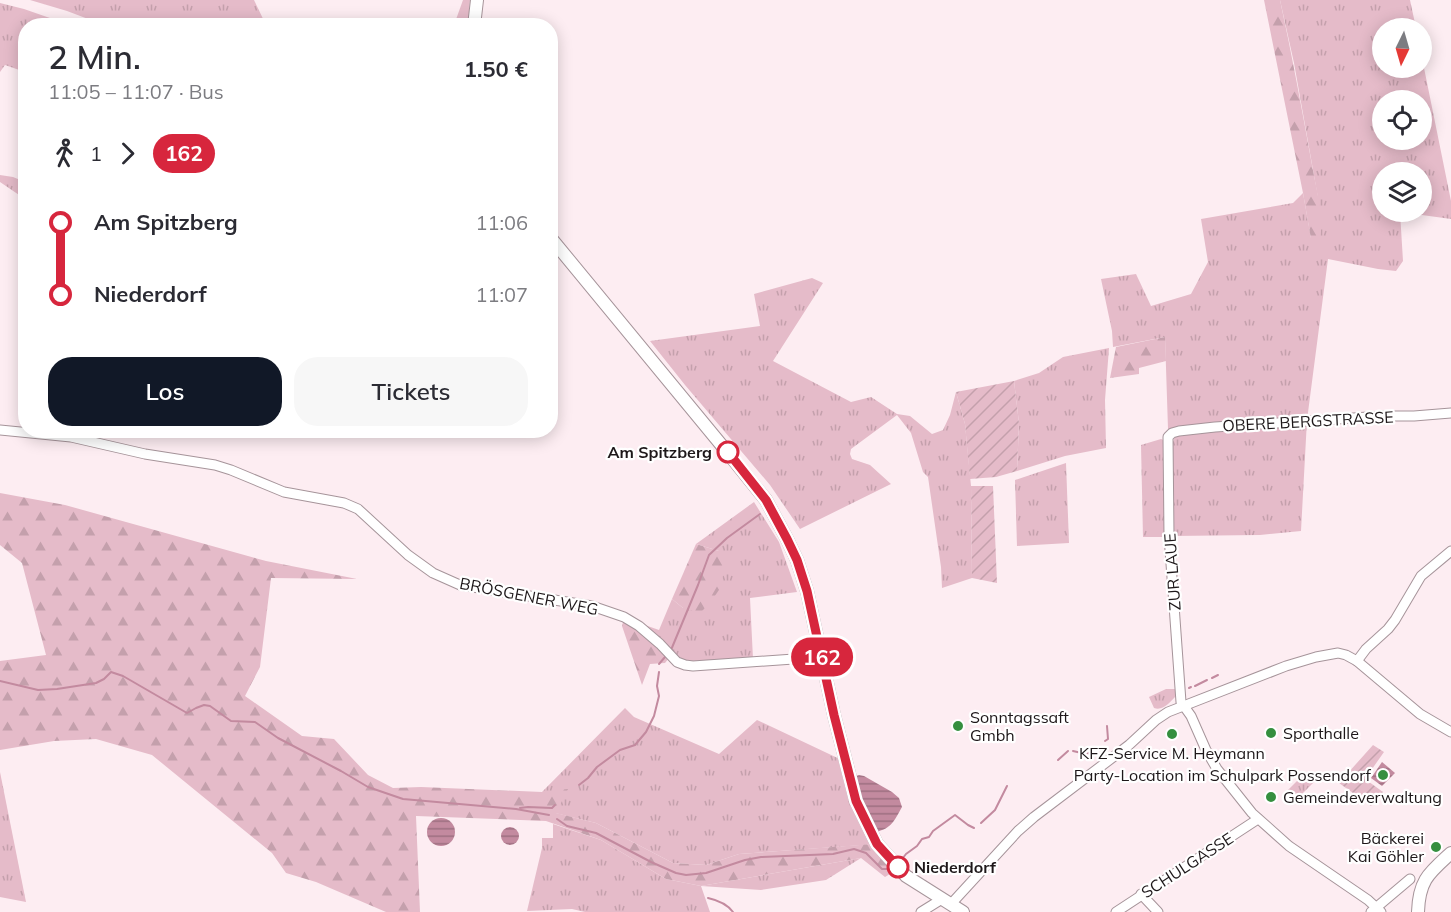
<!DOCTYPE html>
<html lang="de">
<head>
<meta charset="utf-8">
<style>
	:root { --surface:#fff; --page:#f7f7f7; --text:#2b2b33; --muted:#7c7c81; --accent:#111827 }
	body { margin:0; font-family:Mulish,sans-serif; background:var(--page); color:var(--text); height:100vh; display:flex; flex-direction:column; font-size:22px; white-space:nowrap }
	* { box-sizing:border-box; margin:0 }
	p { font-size:20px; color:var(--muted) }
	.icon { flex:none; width:33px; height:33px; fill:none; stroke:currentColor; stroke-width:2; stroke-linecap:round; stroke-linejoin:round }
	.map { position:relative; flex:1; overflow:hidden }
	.panel { position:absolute; left:18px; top:18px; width:540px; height:420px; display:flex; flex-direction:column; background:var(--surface); border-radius:24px; box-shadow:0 3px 15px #0003 }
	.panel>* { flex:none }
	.badge { padding:0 12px; border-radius:20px; font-size:21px; line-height:39px }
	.needle { width:39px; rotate:185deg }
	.tools { position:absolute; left:1372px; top:18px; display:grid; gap:12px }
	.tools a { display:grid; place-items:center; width:60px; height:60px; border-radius:50%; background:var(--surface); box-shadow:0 3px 15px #0003; font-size:30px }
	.map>.badge { position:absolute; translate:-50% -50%; box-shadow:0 0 0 3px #fff }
	.legs { display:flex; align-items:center; gap:9px; height:66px; padding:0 30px; font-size:20px }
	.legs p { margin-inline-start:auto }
	.overview { display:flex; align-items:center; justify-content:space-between; height:102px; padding:0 30px }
	h1 { font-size:33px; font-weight:600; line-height:45px }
	.action { display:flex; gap:12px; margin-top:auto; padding:12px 30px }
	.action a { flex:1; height:69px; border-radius:24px; background:var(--accent); color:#fff; font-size:24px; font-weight:600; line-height:69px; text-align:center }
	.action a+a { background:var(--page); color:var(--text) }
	ul { padding:0 30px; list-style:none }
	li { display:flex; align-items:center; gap:21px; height:72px; font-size:22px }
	li i { display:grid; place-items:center; width:9px; height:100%; margin:0 8px; background:currentColor }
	li i::after { content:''; width:15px; height:15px; margin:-8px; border:4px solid; border-radius:50%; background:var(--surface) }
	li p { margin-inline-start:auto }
	li:first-child i { background:linear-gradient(#0000 50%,currentColor 0) }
	li:last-child i { background:linear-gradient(currentColor 50%,#0000 0) }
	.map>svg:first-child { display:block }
	.grass { fill:url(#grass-tufts); fill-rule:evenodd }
	.forest { fill:url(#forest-firs) }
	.garden { fill:url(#garden-furrows) }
	.water { fill:url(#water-rules) }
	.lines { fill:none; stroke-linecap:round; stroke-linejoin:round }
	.stream { stroke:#c38a9f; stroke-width:2 }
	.minor-casing { stroke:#a6949a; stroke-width:11 }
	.major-casing { stroke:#a6949a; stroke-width:14 }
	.minor { stroke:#fff; stroke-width:9 }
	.major { stroke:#fff; stroke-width:12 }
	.line-1-casing { stroke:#fff; stroke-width:14 }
	.line-1 { stroke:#d7263d; stroke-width:9 }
	.stop-1-dot { fill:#fff; stroke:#d7263d; stroke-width:3 }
	.poi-dot { fill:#358f3f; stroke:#fff; stroke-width:2 }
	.labels { text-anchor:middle; stroke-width:4.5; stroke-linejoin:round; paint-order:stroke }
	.street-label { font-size:16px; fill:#1d1719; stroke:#fff }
	.stop-label { font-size:16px; font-weight:bold; fill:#1d1719; stroke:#fff; text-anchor:end }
	.poi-label { font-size:16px; fill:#1d1719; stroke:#fff; text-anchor:start }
</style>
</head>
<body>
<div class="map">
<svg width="1451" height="912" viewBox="0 0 1451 912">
	<defs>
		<pattern id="grass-tufts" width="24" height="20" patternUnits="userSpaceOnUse" patternTransform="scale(1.5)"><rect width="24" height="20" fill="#e5bbc9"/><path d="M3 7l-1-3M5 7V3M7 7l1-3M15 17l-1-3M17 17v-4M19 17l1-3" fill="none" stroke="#c4a0ac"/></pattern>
		<pattern id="forest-firs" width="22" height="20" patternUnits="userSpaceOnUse" patternTransform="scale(1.5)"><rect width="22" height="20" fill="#e5bbc9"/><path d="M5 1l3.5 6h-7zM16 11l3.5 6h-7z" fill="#c4a0ac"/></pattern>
		<pattern id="garden-furrows" width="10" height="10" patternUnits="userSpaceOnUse" patternTransform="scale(1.5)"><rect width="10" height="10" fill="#e5bbc9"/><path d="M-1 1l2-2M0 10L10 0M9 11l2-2" fill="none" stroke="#c4a0ac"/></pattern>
		<pattern id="water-rules" width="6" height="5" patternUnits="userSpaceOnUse" patternTransform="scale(1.5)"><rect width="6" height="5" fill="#c38a9f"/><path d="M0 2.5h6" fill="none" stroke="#9e7081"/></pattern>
	</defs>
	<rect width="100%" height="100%" fill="#fdedf2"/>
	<!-- grass -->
	<g class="grass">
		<path d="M30 0H254L266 25H104L67 11Z"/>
		<path d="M463 0H470L468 25H454Z"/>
		<path d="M1280 0H1410L1416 28H1383V68H1422V58L1451 201V219L1400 212 1403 261 1396 271 1378 269 1328 259 1307 420 1301 531 1260 535 1172 536 1171 447 1175 437 1214 424 1168 429 1165 337 1113 347 1112 331 1101 279 1136 274 1151 306 1191 294 1208 262 1201 219 1293 203 1303 193 1311 238 1318 198 1294 63ZM1383 100H1422V140H1383ZM1383 172H1422V212H1383Z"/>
		<path d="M0 3 24 9 70 25 26 26 25 72 5 65 0 72Z"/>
		<path d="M0 175 13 177 25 182V199L0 182Z"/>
		<path d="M812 278 823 283 773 361 851 402 871 397 897 414 910 416 932 434 943 430 950 415 956 392 965 424 971 486 972 578 942 588 941 567 928 477 923 472 911 433 897 415 851 449 850 454 852 459 870 465 891 484 800 529 770 485 685 385 650 341 760 326 754 294Z"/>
		<path d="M1109 348 1105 400 1106 448 1065 456 1017 471 1019 423 1014 381 1039 373 1063 357Z"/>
		<path d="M1161 439 1166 441 1167 537H1143L1141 445Z"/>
		<path d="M1066 463 1069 543 1017 546 1015 480Z"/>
		<path d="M754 502 779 542 797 592 750 598 753 659 694 663 680 659 642 624 659 630 672 599 683 608 719 551 696 544Z"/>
		<path d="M1166 689H1175V697C1169 703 1163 711 1154 708L1149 697Z"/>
		<path d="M625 708 634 717 719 754 757 720 846 762 877 844 739 854 706 865 673 863 596 823 555 813 542 792Z"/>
		<path d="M0 772 26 902 0 897Z"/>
		<path d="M1305 773 1314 782 1296 800 1287 791Z"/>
		<path d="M553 824 601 840 666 879 701 886 861 858 826 880 761 890 701 886 710 912H585L572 909 527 911 542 848V838H553Z"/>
	</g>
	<!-- forest -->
	<g class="forest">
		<path d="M1264 0H1280C1292 55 1302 110 1312 165 1316 188 1324 215 1320 239H1311L1303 193Z"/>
		<path d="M1165 337 1166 361 1139 368V374L1110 378 1116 347Z"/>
		<path d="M0 493 65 505 266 561 357 579 271 578 260 667 245 696 302 736 334 739 368 775 393 788 421 787 542 792 568 789 556 813 596 823 673 863 706 865 739 854 873 844 895 871 885 877 861 858 701 886 666 879 601 840 546 821 416 816 420 912H386L316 882 286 873 272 853 152 755 96 739 54 741 0 750V661L46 655 22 563 0 545Z"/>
		<path d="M696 544 719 551 725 563 721 587 710 603 700 613 683 608 672 599Z"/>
		<path d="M624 619 642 631 669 658 665 663 650 664 642 685 622 626Z"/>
	</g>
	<!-- garden -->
	<g class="garden">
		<path d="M1014 381 1019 423 1017 471 996 477 970 479 965 424 956 392Z"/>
		<path d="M971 486H993L997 583 972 578Z"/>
		<path d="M1373 745 1384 752 1365 779 1383 792 1371 806 1339 783Z"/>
	</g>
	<!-- water -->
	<g class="water">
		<path d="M1382 762 1395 773 1382 786 1371 778Z"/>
		<path d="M859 775 864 776 892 792 899 798 902 807C894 821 892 828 876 832 867 813 860 796 856 776Z"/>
		<circle cx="441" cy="832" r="14"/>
		<circle cx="510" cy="836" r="9"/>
	</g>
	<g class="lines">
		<!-- stream -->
		<g class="stream">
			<path d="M671 650 698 585 709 555 727 538 760 514"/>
			<path d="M659 664 665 657"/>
			<path d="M1212 678 1218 675"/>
			<path d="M0 681 38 690 57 689 96 683 104 679 111 672 123 676 187 713 196 708 204 705 210 706 231 721 255 722 278 738 341 771 368 787 403 799 516 809 549 815"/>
			<path d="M1195 686 1207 680"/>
			<path d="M1189 688 1191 687"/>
			<path d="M1105 741 1108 739 1107 726"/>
			<path d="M1073 751 1086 754 1092 752"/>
			<path d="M1058 760 1068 751"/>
			<path d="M579 785 588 778 597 767 620 750 635 745 646 732 654 716 659 696 657 686 659 672"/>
			<path d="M520 808 528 807 552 808 555 805"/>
			<path d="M557 819 567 826 596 833 651 862 676 873 686 875 706 873 745 860 761 857 833 854 854 849 866 853 882 869H888"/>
			<path d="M981 823 995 810 1007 786"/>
			<path d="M899 863 906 854 917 846 922 839 929 837 933 831 955 815 968 825 974 828"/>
			<path d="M708 898C717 900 727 904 733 912"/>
		</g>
		<defs>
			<g id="minor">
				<path d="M0 430 71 437 145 454 215 465 231 470 284 492 344 503 358 509 408 555 433 573 460 585 592 606 624 617 639 626 660 644 677 662 685 665 693 666 822 657"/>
				<path d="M1357 661 1366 649 1388 629 1395 620 1421 576 1451 551"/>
				<path d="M1141 894 1158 912"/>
				<path d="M951 904 1018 831 1034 817 1129 745 1156 720 1168 712 1286 666 1316 657 1338 653 1346 655 1357 661 1420 714 1451 732"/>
				<path d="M921 912 942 899"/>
				<path d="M1116 912 1258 819"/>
				<path d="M1371 912 1410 879"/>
				<path d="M1381 912 1368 900 1289 846 1252 813 1217 769 1206 750 1191 716 1181 702 1169 536 1168 437 1172 433 1179 431 1215 427 1383 416H1414L1451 413"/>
			</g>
			<g id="major">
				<path d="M474 26 477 0"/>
				<path d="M550 237 728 453 766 500 787 539 797 560 807 591 834 715 856 801 877 844 906 876 963 912"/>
				<path d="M1418 912C1419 880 1429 873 1451 853"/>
			</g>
		</defs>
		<!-- minor casing -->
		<use href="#minor" class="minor-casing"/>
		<!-- major casing -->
		<use href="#major" class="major-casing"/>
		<!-- minor -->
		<use href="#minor" class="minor"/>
		<!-- major -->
		<use href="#major" class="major"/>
	</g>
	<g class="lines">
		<defs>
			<path id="line-1" d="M728 452 766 500 787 539 797 560 807 591 834 715 856 801 877 844 898 867"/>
		</defs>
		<!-- line-1 casing -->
		<use href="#line-1" class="line-1-casing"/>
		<!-- line-1 -->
		<use href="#line-1" class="line-1"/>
	</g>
	<!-- markers -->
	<g class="stop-1-dot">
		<circle cx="728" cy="452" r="10"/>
		<circle cx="898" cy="867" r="10"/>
	</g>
	<g class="poi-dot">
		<circle cx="958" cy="726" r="6"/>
		<circle cx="1271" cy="733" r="6"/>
		<circle cx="1172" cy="734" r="6"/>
		<circle cx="1383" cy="775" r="6"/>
		<circle cx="1271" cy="797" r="6"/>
		<circle cx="1436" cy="847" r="6"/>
	</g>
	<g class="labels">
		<!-- street labels -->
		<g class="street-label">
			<text transform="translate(1308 421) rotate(-3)" y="6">OBERE BERGSTRASSE</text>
			<text transform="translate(1172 572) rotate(-94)" y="6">ZUR LAUE</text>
			<text transform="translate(529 596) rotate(11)" y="6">BRÖSGENER WEG</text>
			<text transform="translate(1187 865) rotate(-33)" y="6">SCHULGASSE</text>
		</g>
		<!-- stop labels -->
		<g class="stop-label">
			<text x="712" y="458">Am Spitzberg</text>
			<text x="914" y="873" text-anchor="start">Niederdorf</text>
		</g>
		<!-- poi labels -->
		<g class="poi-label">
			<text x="970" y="723">Sonntagssaft<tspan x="970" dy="18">Gmbh</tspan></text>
			<text x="1283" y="739">Sporthalle</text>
			<text x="1172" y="759" text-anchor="middle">KFZ-Service M. Heymann</text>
			<text x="1371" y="781" text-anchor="end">Party-Location im Schulpark Possendorf</text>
			<text x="1283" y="803">Gemeindeverwaltung</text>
			<text x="1424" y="844" text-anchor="end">Bäckerei<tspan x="1424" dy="18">Kai Göhler</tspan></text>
		</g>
	</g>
</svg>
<div class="tools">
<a><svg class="needle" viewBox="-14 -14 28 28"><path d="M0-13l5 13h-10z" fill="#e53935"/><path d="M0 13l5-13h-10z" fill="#7c7c81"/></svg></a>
<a><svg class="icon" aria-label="locate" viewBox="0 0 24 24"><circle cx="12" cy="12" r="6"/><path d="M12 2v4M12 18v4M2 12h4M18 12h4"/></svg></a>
<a><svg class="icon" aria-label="layers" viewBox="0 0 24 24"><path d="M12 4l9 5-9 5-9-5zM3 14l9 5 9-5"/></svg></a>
</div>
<b class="badge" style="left:822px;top:657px;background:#d7263d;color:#fff">162</b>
<section class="panel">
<div class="overview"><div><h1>2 Min.</h1><p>11:05 – 11:07 · Bus</p></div><b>1.50 €</b></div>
<div class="legs"><svg class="icon" aria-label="walk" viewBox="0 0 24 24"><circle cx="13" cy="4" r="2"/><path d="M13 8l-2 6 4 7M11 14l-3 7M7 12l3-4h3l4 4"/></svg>1<svg class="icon" aria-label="forward" viewBox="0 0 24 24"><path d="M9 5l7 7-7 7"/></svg><b class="badge" style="background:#d7263d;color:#fff">162</b></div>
<ul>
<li><i style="color:#d7263d"></i><b>Am Spitzberg</b><p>11:06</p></li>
<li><i style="color:#d7263d"></i><b>Niederdorf</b><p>11:07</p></li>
</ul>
<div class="action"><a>Los</a><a>Tickets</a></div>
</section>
</div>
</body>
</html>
